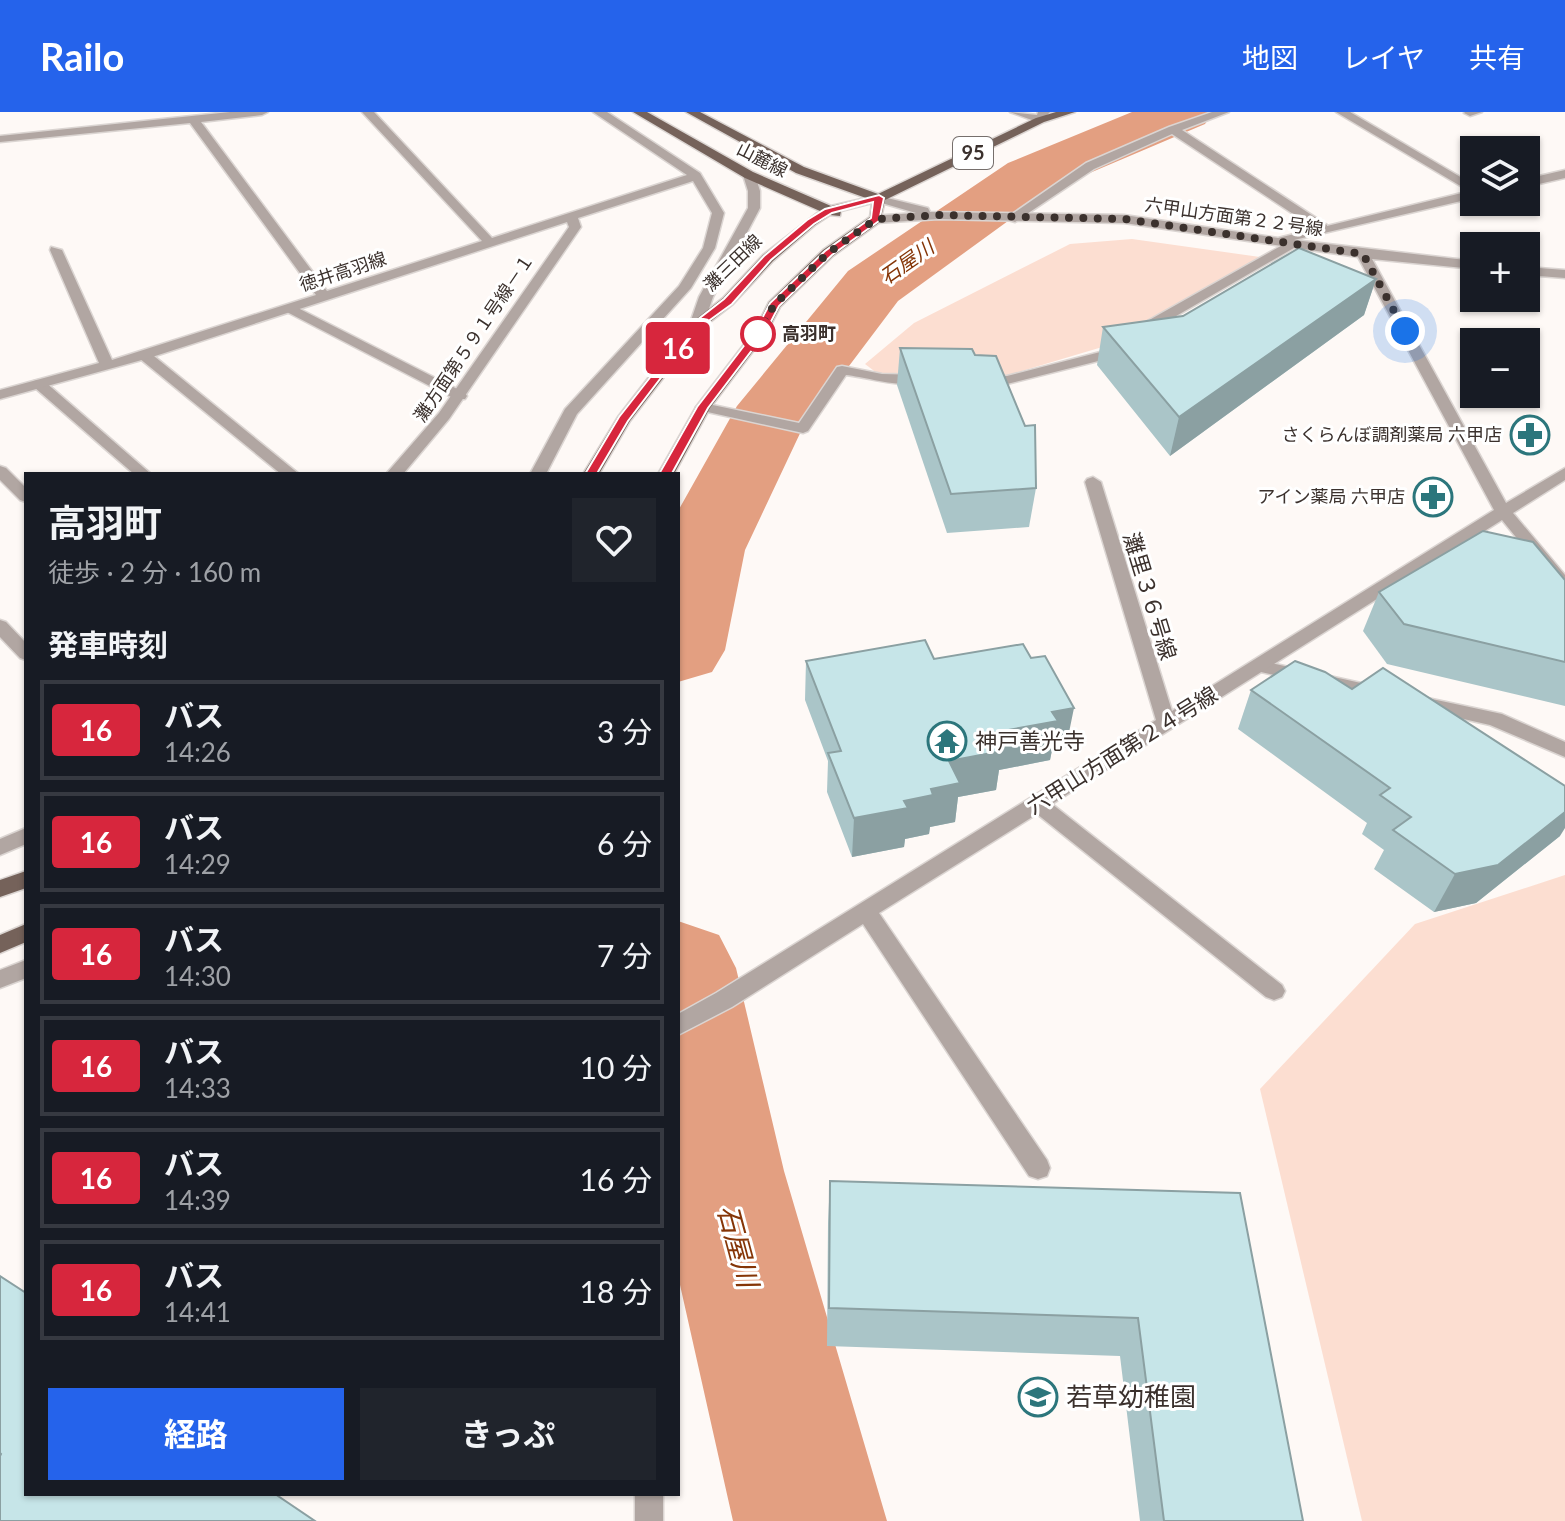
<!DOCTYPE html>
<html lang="ja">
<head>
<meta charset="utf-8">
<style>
	:root { --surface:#171b24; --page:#20242c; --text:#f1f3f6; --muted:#9ea1a6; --line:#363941; --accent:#2563eb }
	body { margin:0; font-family:Lato,"Noto Sans JP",sans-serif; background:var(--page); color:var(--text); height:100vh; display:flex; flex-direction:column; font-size:30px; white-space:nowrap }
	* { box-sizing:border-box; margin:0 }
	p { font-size:26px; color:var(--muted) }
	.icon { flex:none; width:44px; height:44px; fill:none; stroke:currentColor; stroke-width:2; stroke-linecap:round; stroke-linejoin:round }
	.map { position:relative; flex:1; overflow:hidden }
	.details { position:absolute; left:24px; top:360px; width:656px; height:1024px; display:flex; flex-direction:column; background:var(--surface); border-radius:0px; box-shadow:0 2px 6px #0004 }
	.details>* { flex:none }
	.badge { padding:0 16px; border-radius:6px; font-size:28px; line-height:52px }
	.fabs { position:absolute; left:1460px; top:24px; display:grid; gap:16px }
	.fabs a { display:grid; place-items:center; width:80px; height:80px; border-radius:0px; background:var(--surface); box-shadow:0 2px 6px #0004; font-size:40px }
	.you { position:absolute; width:40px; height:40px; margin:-20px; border:6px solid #fff; border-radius:50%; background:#1a73e8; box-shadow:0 0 0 12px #1a73e833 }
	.map>.badge { position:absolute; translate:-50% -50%; box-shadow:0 0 0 4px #fff }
	h2 { padding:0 24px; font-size:30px; line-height:72px }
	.round { display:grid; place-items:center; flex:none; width:84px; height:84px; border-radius:0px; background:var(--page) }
	.summary { display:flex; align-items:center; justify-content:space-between; height:136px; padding:0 24px }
	h1 { font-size:38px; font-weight:700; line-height:60px }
	.cta { display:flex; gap:16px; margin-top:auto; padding:16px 24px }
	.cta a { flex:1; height:92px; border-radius:0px; background:var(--accent); color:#fff; font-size:32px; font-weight:700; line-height:92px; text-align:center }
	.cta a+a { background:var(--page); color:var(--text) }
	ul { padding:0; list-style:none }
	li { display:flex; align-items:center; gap:24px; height:100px; margin:0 16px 12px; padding:0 8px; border:4px solid var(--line); border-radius:0px }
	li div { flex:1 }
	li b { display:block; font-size:30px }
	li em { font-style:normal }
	li .badge { min-width:88px; font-weight:700; text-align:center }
	header { display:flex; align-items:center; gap:48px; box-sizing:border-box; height:112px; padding:0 40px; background:var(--accent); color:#fff }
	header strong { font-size:38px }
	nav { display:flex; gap:44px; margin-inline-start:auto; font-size:28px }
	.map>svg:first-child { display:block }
	.green { fill:#fcded1 }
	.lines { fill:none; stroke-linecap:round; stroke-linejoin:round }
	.river { fill:#e39f81; fill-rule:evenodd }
	.service-casing { stroke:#dbd5d2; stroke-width:3 }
	.minor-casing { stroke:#dbd5d2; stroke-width:3 }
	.tertiary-casing { stroke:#dbd5d2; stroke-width:3 }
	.primary-casing { stroke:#dbd5d2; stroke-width:3 }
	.service { fill:#b1a6a2; fill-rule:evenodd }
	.minor { fill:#b1a6a2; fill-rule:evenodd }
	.tertiary { fill:#b1a6a2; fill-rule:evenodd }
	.primary { fill:#75625a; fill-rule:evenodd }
	.wall { fill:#aac5c8 }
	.shaded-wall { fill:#8ba0a2 }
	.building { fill:#c6e5e8; stroke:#8ba0a2; stroke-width:2 }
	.line { fill:#d7263d; stroke:#fff; stroke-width:2 }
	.walk { stroke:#3b312d; stroke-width:8; stroke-dasharray:0 14.4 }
	.stop-dot { fill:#fff; stroke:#d7263d; stroke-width:4 }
	.labels { text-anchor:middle; stroke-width:6; stroke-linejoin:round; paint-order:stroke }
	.far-street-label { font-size:18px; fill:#3b312d; stroke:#fff }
	.far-stop-label { font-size:18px; font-weight:bold; fill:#3b312d; stroke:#fff; text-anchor:start }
	.far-poi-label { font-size:18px; fill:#3b312d; stroke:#fff; text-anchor:end }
	.shield { fill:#fff; stroke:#766f6c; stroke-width:2 }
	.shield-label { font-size:20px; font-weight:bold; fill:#3b312d }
	.far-water-label { font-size:20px; font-style:italic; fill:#853507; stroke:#fff }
	.street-label { font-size:22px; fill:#3b312d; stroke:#fff }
	.poi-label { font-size:22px; fill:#3b312d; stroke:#fff; text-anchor:start }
	.near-poi-label { font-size:26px; fill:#3b312d; stroke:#fff; text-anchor:start }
	.near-water-label { font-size:28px; font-style:italic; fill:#853507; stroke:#fff }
</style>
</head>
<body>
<header>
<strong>Railo</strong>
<nav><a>地図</a><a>レイヤ</a><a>共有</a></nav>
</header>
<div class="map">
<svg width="1565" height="1409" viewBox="0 0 1565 1409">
	<rect width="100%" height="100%" fill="#fef9f6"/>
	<!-- green -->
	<g class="green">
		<path d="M1132 127 1260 145 1109 233 1002 265H882L865 252 914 211 1070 132Z"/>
		<path d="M1565 763V1409H1362L1260 977 1415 812Z"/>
	</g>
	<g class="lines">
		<!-- river -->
		<g class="river">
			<path d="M1132 0H1213L1205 12 1052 77 898 189 803 315 745 438 725 538 712 560 678 570V399L737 294 848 159 1008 51Z"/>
			<path d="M678 809 719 823 736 856 784 1059 887 1409H733L678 1164Z"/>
		</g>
		<defs>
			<g id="service">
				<path d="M1212 0H1229L1182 18 1327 113V119H1319L1172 22 1094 57 1015 110 1005 107 1086 51 1169 15Z"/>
				<path d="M1336 0H1350L1474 73V82Z"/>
				<path d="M1288 130 1299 133 1145 222 1118 244 1007 272H979L972 268 979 264H1007L1108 238 1135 216Z"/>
				<path d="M290 192 465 281 467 284 465 287H455L285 199 283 196Z"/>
				<path d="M144 239 149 240 299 362H281L139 246 137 243Z"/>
				<path d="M842 254 882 262 923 263 930 267C913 280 867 265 846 263L808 319 803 321 703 299 696 295 703 291 799 311 837 255Z"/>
				<path d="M39 268 44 269 151 362H134L34 275V269Z"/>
				<path d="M0 354 6 356 26 376V390L20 388 0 368Z"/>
				<path d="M1258 548 1379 575 1388 581 1379 587 1252 558 1249 554Z"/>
				<path d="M1418 584 1502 602 1565 630V645L1490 613 1411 595 1409 590Z"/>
			</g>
			<g id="minor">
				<path d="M230 0H268L262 3 201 10 327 179 482 129 362 0H374L492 126 687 63 593 0H607L700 61 724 101 715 136 691 176 577 302 546 362H530L565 297 679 174 703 136 712 101 693 69 578 106 581 115 449 307 403 362H386L439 301 569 115 567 110 149 246 0 287V278L99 251 50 138 51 135 62 138 112 248 316 183 190 11 0 30V24Z"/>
				<path d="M1010 0 1037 3 1038 0H1050L1040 11Z"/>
				<path d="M1482 0 1470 4 1464 1 1465 0Z"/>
				<path d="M1565 58V66L1526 75V67Z"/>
				<path d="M749 59 755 63 760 79V96L713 185 703 214 691 217 689 214 699 185 748 96V79L743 63Z"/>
				<path d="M1474 78V86L1294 128 1474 149V157L1372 147 1506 391 1565 356V368L1513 401 1565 463V479L1559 478 1502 408 1052 692 1282 873 1285 879 1282 885 1274 888 1266 885 1037 702 879 801 1047 1048 1050 1056 1047 1064 1038 1067 1029 1064 863 812 732 895 678 923V902L716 881 1156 608 1085 370 1087 367 1093 365 1101 370 1172 599 1494 398 1358 145 1124 111 939 107 876 111 870 107 872 104 916 101 875 89V83L928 96 930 100 1124 103 1278 126Z"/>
				<path d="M1526 155 1565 158V166L1526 163Z"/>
				<path d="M0 508 6 510 26 531V548L20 546 0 525Z"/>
				<path d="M26 716V732L0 743V727Z"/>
				<path d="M26 848V866L0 876V858Z"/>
			</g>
			<rect id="tertiary" x="635" y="1382" width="28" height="27"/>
			<g id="primary">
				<path d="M633 0H647L753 60 831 94 866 86 796 61 686 0H700L804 55 878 82 1036 6 1056 0H1075L1044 10 885 88 880 110 833 144 780 195 766 222 710 296 674 362H658L696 295 755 218 769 190 823 138 870 105 872 91 841 99 840 104 830 103 815 113 773 149 733 192 701 217 630 309 599 362H583L618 305 691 211 723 186 763 143 820 99 745 66Z"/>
				<path d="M26 759V776L0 785V768Z"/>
				<path d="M26 812V830L0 841V823Z"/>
			</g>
		</defs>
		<!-- service casing -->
		<use href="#service" class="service-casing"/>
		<!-- minor casing -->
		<use href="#minor" class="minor-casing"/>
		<!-- tertiary casing -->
		<use href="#tertiary" class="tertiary-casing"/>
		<!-- primary casing -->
		<use href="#primary" class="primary-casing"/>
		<!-- service -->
		<use href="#service" class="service"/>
		<!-- minor -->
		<use href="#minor" class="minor"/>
		<!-- tertiary -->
		<use href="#tertiary" class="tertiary"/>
		<!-- primary -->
		<use href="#primary" class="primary"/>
	</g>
	<!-- wall -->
	<g class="wall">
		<path d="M1376 167 1364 203 1170 344 1097 253 1103 215 1183 204Z"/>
		<path d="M900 236 1036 376 1029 415 947 421 897 273Z"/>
		<path d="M1565 468V594L1387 552 1363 519 1379 480Z"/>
		<path d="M934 547 1066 635 1052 638 1050 648 999 658 996 678 958 685 955 710 930 715 929 722 905 727 904 735 852 745 827 680 828 649 805 588 806 549Z"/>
		<path d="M1251 578 1560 724 1476 791 1434 800 1374 757 1384 738 1362 722 1367 711 1238 617Z"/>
		<path d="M830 1069 1240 1081 1303 1409H1140L1120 1244 827 1234 828 1111Z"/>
	</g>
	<!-- shaded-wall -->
	<g class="shaded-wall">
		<path d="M1376 167 1364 203 1170 344 1179 305Z"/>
		<path d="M1074 596 1066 635 1052 638 1050 648 999 658 996 678 958 685 955 710 930 715 929 722 905 727 904 735 852 745 854 706 904 689 949 649 992 621 1052 600Z"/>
		<path d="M1565 700V716L1560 724 1476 791 1434 800 1455 762Z"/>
	</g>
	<!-- building -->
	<g class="building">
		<path d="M1299 136 1376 167 1179 305 1103 215 1183 204Z"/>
		<path d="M900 236 972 237 975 243 996 244 1025 314 1035 313 1036 376 951 382Z"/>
		<path d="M1483 419 1533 430 1565 468V550L1404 512 1379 480Z"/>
		<path d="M925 528 934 547 1023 532 1031 546 1045 544 1074 596 1052 600 1058 609 992 621 1002 639 949 649 960 671 931 677 933 683 904 689 908 696 854 706 828 641 841 639 806 549Z"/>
		<path d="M1295 549 1325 560 1352 577 1383 556 1565 674V700L1498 753 1455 762 1393 718 1411 705 1380 683 1390 676 1251 578Z"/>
		<path d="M830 1069 1240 1081 1303 1409H1164L1138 1206 829 1196Z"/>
		<path d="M0 1164 26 1181V1382H275L315 1409H0V1344L1 1342 0 1341Z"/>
	</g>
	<!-- line -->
	<path class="line" d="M879 83 884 86 879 109 832 143 779 194 765 221 708 296 670 365 659 362 697 295 756 218 770 191 825 139 871 106 873 90 832 101 814 112 771 148 732 192 699 216 628 309 595 365H587L585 362 619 305 692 212 724 187 764 144 807 108 825 97Z"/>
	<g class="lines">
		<!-- walk -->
		<path class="walk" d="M758 222 774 193 828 141 876 107 939 103 1124 107 1363 142 1405 219"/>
	</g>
	<!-- icons -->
	<defs>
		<symbol id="pharmacy-ring" viewBox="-11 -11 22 22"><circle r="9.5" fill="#fff" stroke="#2c767c" stroke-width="1.5"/><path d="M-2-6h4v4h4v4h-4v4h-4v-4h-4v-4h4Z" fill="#2c767c"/></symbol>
		<symbol id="temple-ring" viewBox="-11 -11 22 22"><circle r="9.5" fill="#fff" stroke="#2c767c" stroke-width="1.5"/><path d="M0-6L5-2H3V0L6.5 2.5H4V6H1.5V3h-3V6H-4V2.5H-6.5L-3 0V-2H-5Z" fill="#2c767c"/></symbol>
		<symbol id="school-ring" viewBox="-11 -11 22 22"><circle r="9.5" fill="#fff" stroke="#2c767c" stroke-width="1.5"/><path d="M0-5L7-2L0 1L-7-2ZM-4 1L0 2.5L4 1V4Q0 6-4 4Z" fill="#2c767c"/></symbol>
	</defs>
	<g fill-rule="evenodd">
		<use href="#pharmacy-ring" x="1508" y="301" width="44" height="44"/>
		<use href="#pharmacy-ring" x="1411" y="363" width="44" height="44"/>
		<use href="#temple-ring" x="925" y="607" width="44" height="44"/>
		<use href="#school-ring" x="1016" y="1263" width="44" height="44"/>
	</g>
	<!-- markers -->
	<circle class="stop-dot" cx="758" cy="222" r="16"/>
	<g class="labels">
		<!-- far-street labels -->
		<g class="far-street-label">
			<text transform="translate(762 48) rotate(27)" y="6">山麓線</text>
			<text transform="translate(1234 105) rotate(8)" y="6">六甲山方面第２２号線</text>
			<text transform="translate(733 151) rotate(-44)" y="6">灘三田線</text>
			<text transform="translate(343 160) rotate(-18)" y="6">徳井高羽線</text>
			<text transform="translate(474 226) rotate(-56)" y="6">灘方面第５９１号線－１</text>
		</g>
		<!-- far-stop labels -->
		<g class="far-stop-label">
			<text x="782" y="228">高羽町</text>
		</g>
		<!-- far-poi labels -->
		<g class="far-poi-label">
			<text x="1502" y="329">さくらんぼ調剤薬局 六甲店</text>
			<text x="1405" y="391">アイン薬局 六甲店</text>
		</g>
		<!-- shield labels -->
		<rect class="shield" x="953" y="25" width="40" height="32" rx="6"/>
		<g class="shield-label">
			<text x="973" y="48">95</text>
		</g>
		<!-- far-water labels -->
		<g class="far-water-label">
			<text transform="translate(907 150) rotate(-35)" y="7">石屋川</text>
		</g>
		<!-- street labels -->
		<g class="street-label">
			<text transform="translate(1150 484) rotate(73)" y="8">灘里３６号線</text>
			<text transform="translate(1122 638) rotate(-32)" y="8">六甲山方面第２４号線</text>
		</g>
		<!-- poi labels -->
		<g class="poi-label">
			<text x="975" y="637">神戸善光寺</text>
		</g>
		<!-- near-poi labels -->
		<g class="near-poi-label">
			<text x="1066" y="1294">若草幼稚園</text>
		</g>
		<!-- near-water labels -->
		<g class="near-water-label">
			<text transform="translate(738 1134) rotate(75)" y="10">石屋川</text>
		</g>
	</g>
</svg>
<div class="fabs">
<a><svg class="icon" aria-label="layers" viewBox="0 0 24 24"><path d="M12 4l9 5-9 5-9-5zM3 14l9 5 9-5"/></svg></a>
<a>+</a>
<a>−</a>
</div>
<div class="you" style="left:1405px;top:219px"></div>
<b class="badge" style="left:678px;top:236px;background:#d7263d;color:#fff">16</b>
<section class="details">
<div class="summary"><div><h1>高羽町</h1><p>徒歩 · 2 分 · 160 m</p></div><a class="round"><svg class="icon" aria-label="heart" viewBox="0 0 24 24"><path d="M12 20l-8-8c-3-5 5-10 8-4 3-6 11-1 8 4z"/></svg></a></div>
<h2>発車時刻</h2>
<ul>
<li><span class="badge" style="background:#d7263d;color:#fff">16</span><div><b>バス</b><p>14:26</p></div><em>3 分</em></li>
<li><span class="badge" style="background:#d7263d;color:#fff">16</span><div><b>バス</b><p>14:29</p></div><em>6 分</em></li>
<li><span class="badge" style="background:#d7263d;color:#fff">16</span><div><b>バス</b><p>14:30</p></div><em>7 分</em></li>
<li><span class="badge" style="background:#d7263d;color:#fff">16</span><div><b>バス</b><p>14:33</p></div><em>10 分</em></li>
<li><span class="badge" style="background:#d7263d;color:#fff">16</span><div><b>バス</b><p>14:39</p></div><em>16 分</em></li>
<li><span class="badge" style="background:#d7263d;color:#fff">16</span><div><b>バス</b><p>14:41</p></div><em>18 分</em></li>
</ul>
<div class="cta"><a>経路</a><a>きっぷ</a></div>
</section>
</div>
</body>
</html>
